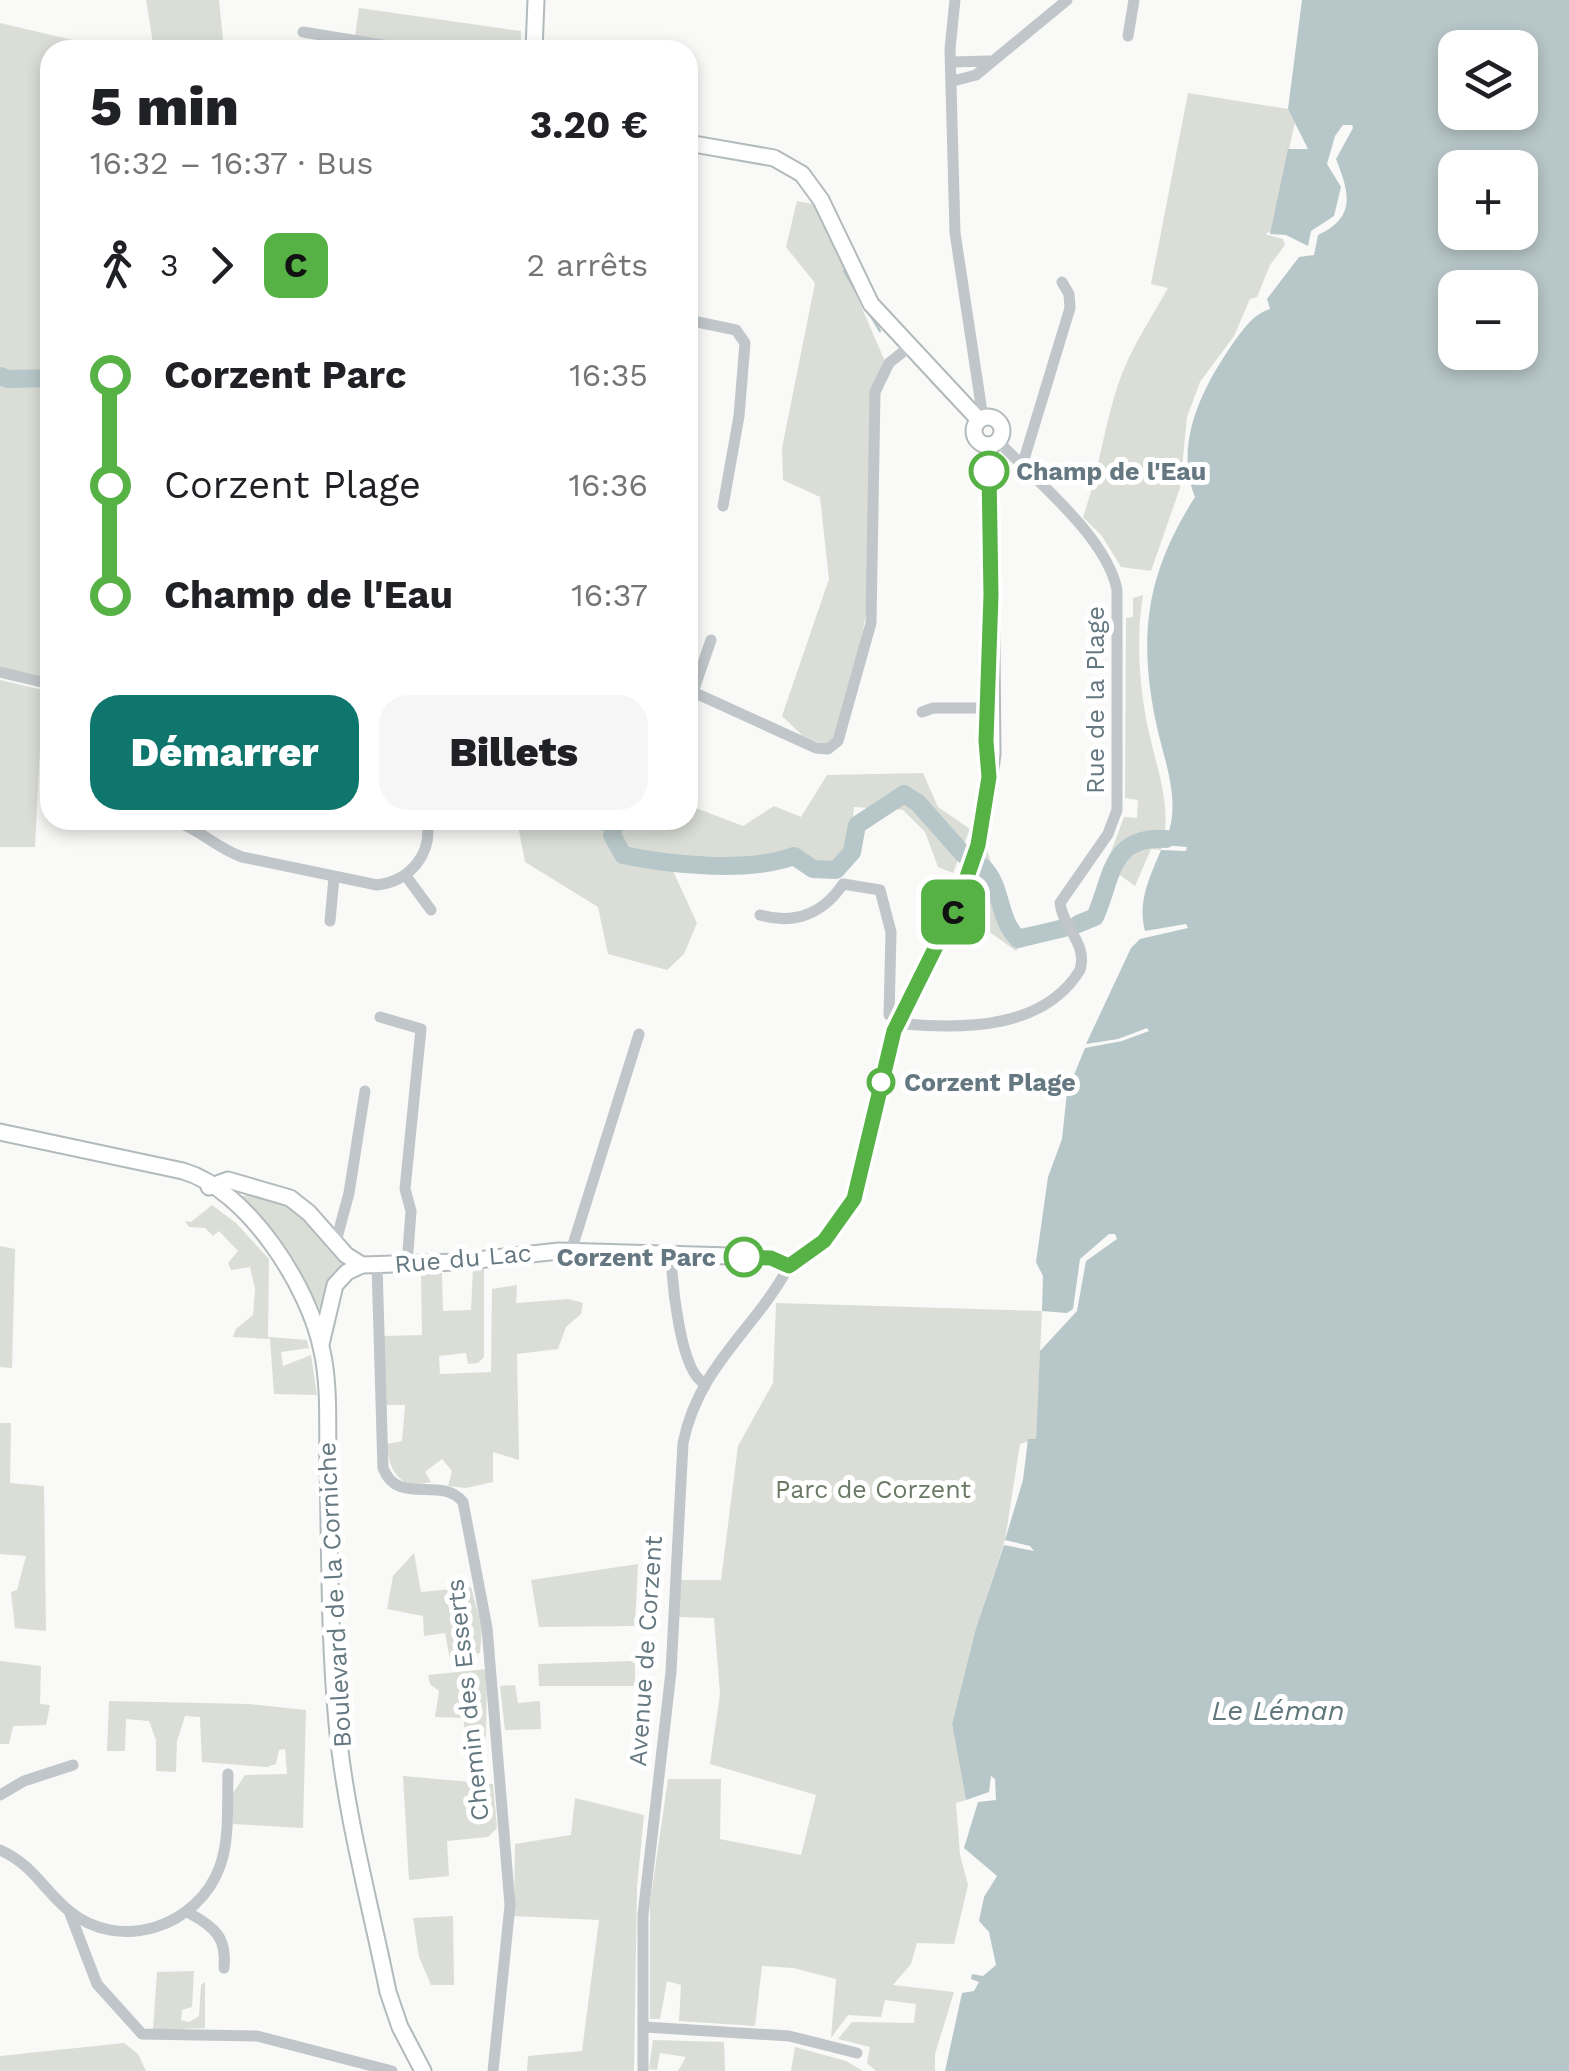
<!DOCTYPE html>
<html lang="fr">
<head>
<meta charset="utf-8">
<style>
	:root { --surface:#fff; --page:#f6f6f6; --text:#202124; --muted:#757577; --accent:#0f766e }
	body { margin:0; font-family:"Work Sans",sans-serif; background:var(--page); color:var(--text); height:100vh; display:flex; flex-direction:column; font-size:38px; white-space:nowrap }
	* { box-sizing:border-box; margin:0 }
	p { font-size:32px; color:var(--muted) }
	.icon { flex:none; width:55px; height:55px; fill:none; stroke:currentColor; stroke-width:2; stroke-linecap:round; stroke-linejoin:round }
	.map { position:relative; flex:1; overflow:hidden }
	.side { position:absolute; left:40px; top:40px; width:658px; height:790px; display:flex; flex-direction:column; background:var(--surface); border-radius:30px; box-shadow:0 5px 15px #0003 }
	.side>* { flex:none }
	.badge { padding:0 20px; border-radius:15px; font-size:35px; line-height:65px }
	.tools { position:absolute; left:1438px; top:30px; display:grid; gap:20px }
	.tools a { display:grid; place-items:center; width:100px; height:100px; border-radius:20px; background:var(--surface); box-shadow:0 5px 15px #0003; font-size:50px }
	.map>.badge { position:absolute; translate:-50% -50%; box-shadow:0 0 0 5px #fff }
	.legs { display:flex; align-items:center; gap:15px; height:110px; padding:0 50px; font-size:32px }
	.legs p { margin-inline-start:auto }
	.head { display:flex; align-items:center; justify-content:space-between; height:170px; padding:0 50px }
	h1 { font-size:55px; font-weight:800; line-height:75px }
	.primary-button { display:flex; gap:20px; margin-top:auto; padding:20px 50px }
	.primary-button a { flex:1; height:115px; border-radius:30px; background:var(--accent); color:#fff; font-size:40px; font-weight:800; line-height:115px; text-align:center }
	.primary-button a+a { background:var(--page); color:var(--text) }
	ul { padding:0 50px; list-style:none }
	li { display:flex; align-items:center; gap:35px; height:110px; font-size:38px }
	li i { display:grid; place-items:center; width:15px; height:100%; margin:0 12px; background:currentColor }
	li i::after { content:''; width:25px; height:25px; margin:-12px; border:8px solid; border-radius:50%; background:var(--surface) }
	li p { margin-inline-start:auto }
	li:first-child i { background:linear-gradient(#0000 50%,currentColor 0) }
	li:last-child i { background:linear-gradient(currentColor 50%,#0000 0) }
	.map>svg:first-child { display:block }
	.green { fill:#daded6 }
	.water { fill:#b7c6c8; fill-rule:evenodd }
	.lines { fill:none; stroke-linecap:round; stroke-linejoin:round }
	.stream { stroke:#b7c6c8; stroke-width:2.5 }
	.river { stroke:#b7c6c8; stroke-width:18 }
	.secondary-casing { stroke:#b3babd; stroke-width:19 }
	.street { stroke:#c0c6c9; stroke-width:11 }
	.secondary { stroke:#fff; stroke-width:15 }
	.line-1-casing { stroke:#fff; stroke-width:22 }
	.line-1 { stroke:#57b246; stroke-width:15 }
	.stop-1-dot { fill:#fff; stroke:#57b246; stroke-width:5 }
	.labels { text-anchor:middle; stroke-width:10; stroke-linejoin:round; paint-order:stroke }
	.stop-label { font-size:25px; font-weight:bold; fill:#657881; stroke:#fff; text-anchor:start }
	.street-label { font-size:25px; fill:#657881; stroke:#fff }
	.park-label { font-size:25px; fill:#6a7964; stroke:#fff }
	.water-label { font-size:28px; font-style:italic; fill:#60777b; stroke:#fff }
</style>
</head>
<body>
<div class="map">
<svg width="1569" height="2071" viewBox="0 0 1569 2071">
	<rect width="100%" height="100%" fill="#f9f9f7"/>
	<!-- green -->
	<g class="green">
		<path d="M146 0H219L224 49 246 50H154Z"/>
		<path d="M359 8 521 31V50H353Z"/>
		<path d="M0 23 115 50H50V679L0 667Z"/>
		<path d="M1188 93 1288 109 1295 122 1271 231 1265 234 1283 239 1285 245 1270 265 1257 297 1250 299 1234 336 1200 382 1187 417 1180 488 1151 571 1121 567 1102 536 1083 517C1099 472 1104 424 1120 379 1131 348 1152 317 1168 288L1151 284Z"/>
		<path d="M797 201 817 205 884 359C859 432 876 513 869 590 864 642 848 691 833 741L825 745 803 736 782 716 829 579 820 497 783 480 782 448 815 283 786 247Z"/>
		<path d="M1143 595C1136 638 1139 685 1148 728 1156 767 1174 810 1161 850L1151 849 1135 886 1106 865 1124 817 1137 818 1138 800 1125 798 1126 618 1133 617V598Z"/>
		<path d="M0 680 43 690 35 847H0Z"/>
		<path d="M923 773 938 807 970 829 953 873 938 867 925 832 903 810 854 807 851 842 833 864 673 871 697 923 684 954 667 970 608 954 598 907 525 862 517 820H688V805L743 826 774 806 801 817 827 775Z"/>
		<path d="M986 846 1004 907 1016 929 1063 922 1069 932 1025 941 1016 951 963 913Z"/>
		<path d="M254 1194C304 1200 315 1233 349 1265L322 1311 236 1197Z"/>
		<path d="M212 1205 236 1223 269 1259 268 1337 307 1340 309 1348 281 1352 283 1366 311 1355 317 1395 274 1394 270 1339 233 1337 236 1329 253 1315 255 1289 250 1267 231 1270 228 1263 238 1251 219 1231 213 1236 205 1228 189 1227 185 1221 191 1222Z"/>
		<path d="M0 1246 15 1249 12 1368 0 1367Z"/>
		<path d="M484 1268V1357L478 1363 468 1364 466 1353 439 1356 440 1374 491 1372 492 1289 517 1285 516 1303 569 1299 583 1303 581 1314 566 1327 558 1349 517 1354 519 1460 493 1452V1482L466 1488 448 1486 452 1471 442 1459 425 1472 431 1482 411 1486C392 1476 389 1464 387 1444L402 1441 405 1405H384L383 1336 422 1335 421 1274 442 1273 443 1311 471 1310 473 1269Z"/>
		<path d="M776 1303 1042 1311 1036 1439 1020 1444 1005 1540 976 1628 952 1724 966 1800 956 1803 960 1855 968 1885 954 1944 917 1943 911 1964 893 1985 954 1992 935 2054V2071H876L867 2063 870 2047 838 2039 852 2022 914 2023 916 2004 885 2000 881 2017 848 2015 831 2038 836 1979 793 1968 762 1966 755 2026 679 2021 681 1985 667 1981 660 2019H650V1903L668 1779H721L720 1839 801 1855 816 1795 710 1764 720 1694 714 1618 677 1617 679 1580H721L738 1446 773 1383Z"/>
		<path d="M0 1423H11L10 1483 44 1486 46 1631 15 1628 11 1592 17 1590 26 1556 0 1554Z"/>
		<path d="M414 1553 421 1592 471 1587 482 1627 480 1653 450 1659 445 1633 424 1636 423 1616 387 1609 393 1576Z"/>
		<path d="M638 1564 635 1626 539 1627 531 1580Z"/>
		<path d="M0 1661 41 1666 40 1704 50 1705 46 1725 13 1726 9 1744H0Z"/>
		<path d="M635 1661V1686H539L538 1664Z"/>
		<path d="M487 1669 486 1738 466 1735 463 1718 435 1717 439 1691 430 1684 428 1675Z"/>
		<path d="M515 1685 518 1703 540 1701 541 1729 505 1730 500 1686Z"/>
		<path d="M109 1701 248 1704 306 1710 303 1828 233 1824V1793L245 1775 287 1774 285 1749 279 1750 276 1764 267 1767 202 1762 200 1717 185 1716 177 1741 176 1772 156 1771V1740L149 1721 126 1719 125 1751H107Z"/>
		<path d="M403 1776 493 1784 497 1828 488 1837 447 1841 449 1876 409 1880Z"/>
		<path d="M575 1798 644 1815 637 1887 634 2071H527L528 2056 582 2051 599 1920 514 1916 515 1844 571 1835Z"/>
		<path d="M453 1916 454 1985H431L419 1957 413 1918Z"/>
		<path d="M194 1971 192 2007 182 2010 181 2020 189 2022 199 2016 201 1985 205 1982V2028L153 2030 157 1972Z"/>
		<path d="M653 2040 724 2042 725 2071H678L686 2057 660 2053 657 2070 649 2069Z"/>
		<path d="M124 2043 138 2054 146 2071H0V2056Z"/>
		<path d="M795 2047 846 2061 863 2071H791Z"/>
	</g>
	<!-- water -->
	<path class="water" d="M1302 0H1569V2071H945L962 1993 974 1991 979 1982 971 1979 972 1974 983 1976 996 1965 989 1932 979 1921 984 1897 997 1876 964 1848 978 1802 996 1800 995 1779 991 1776 989 1792 966 1800 952 1724 976 1628 1004 1545 1034 1551 1030 1546 1005 1540 1023 1480 1028 1439H1036L1040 1351 1077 1311 1086 1261 1117 1239 1115 1234H1109L1080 1259 1073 1309 1067 1313 1042 1311 1043 1276 1036 1262 1048 1177 1062 1139 1067 1092 1085 1048 1122 1041 1149 1031 1147 1028 1118 1039 1086 1044 1131 948 1140 939 1188 928 1186 924 1145 931C1137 901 1150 877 1161 850L1186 851 1187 847 1163 845C1185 805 1163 760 1155 718 1138 631 1148 571 1195 497 1173 442 1204 384 1236 339 1245 327 1255 313 1270 309L1267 299 1299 257 1314 255 1318 235C1357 217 1349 192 1336 159L1353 128 1352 125H1343L1335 136 1327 164 1341 187 1334 216 1311 231 1308 246 1286 235 1270 234 1288 149H1308L1288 109ZM1455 48H1520V112H1455ZM1455 168H1520V232H1455ZM1455 288H1520V352H1455Z"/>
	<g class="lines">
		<!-- stream -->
		<g class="stream">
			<path d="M844 271 859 296"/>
			<path d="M868 311 880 331"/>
			<path d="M931 381 954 405"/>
		</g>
		<!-- river -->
		<g class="river">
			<path d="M0 376 8 379 50 378"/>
			<path d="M615 820 612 835 623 855C670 865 748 873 794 856L813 869 836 870 852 852 857 825 904 794 918 803 964 855"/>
			<path d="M983 867C1003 887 997 918 1018 939L1064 928"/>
			<path d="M1078 924 1095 917C1113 877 1109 836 1166 839"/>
		</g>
		<defs>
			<g id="secondary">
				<path d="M534 50 536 0"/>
				<path d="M688 143 774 158 802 174 821 200 871 304 979 420"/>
				<circle cx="988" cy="431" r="14"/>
				<path d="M0 1132 183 1171C248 1190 310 1288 322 1351 330 1387 327 1428 328 1465 330 1551 329 1637 337 1723 345 1813 370 1903 388 1992L400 2027 423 2071"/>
				<path d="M209 1187 228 1180 290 1198 309 1213 346 1255 362 1265"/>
				<path d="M321 1344 335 1285 347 1272 362 1265 458 1262 559 1251 765 1257 789 1266 824 1241 854 1199 894 1031 959 900 981 833 992 754 989 445"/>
			</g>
		</defs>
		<!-- secondary casing -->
		<use href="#secondary" class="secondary-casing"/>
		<!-- street -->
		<g class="street">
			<path d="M955 0 950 49 955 233 983 418"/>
			<path d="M303 32 413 50"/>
			<path d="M1128 36 1134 0"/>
			<path d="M951 62 989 61"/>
			<path d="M953 81 976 75 1067 0"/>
			<path d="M688 320 736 330 745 343 739 416 723 506"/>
			<path d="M1022 466 1070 308 1069 294 1062 282"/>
			<path d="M711 640 693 692 816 748 828 749 838 741 871 623 875 392 889 363 909 347"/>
			<path d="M0 672 50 684"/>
			<path d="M922 712 933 708H989"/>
			<path d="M172 820C199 828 216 848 242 857L377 885C410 881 433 854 427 820"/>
			<path d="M406 876 431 910"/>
			<path d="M760 915C794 925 823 914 843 884L880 890 891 932 889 1015 904 1024C965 1029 1044 1029 1080 970 1088 943 1063 929 1060 903L1108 834 1117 810V590C1107 537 1034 479 998 441"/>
			<path d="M330 921 334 877"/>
			<path d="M380 1017 421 1029 405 1189 411 1211 407 1264"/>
			<path d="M335 1245 349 1193 365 1091"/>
			<path d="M571 1251 639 1034"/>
			<path d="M671 1254C672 1282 680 1371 704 1383"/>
			<path d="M377 1265 383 1468C398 1507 441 1475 463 1502L487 1628 510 1905 493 2071"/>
			<path d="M0 1795 24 1781 73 1765"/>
			<path d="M0 1850C32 1864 43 1889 68 1910 120 1954 199 1926 220 1866 230 1839 227 1803 228 1774"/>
			<path d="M69 1911 97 1984 142 2034 257 2036 392 2071"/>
			<path d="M189 1913C215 1927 227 1938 224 1968"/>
			<path d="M645 2027 789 2036 857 2053"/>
			<path d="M643 2071V1915L671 1672 683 1443C699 1365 754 1331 789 1266"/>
		</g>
		<!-- secondary -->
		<use href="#secondary" class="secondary"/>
	</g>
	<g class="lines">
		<defs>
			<path id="line-1" d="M744 1257 771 1258 789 1266 824 1241 854 1199 894 1031 959 900 978 845 989 777 986 741 991 595 989 471"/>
		</defs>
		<!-- line-1 casing -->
		<use href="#line-1" class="line-1-casing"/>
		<!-- line-1 -->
		<use href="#line-1" class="line-1"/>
	</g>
	<!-- markers -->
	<g class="stop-1-dot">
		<circle cx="989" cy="471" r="18"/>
		<circle cx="881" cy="1082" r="12"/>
		<circle cx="744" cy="1257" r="18"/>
	</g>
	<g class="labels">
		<!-- stop labels -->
		<g class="stop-label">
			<text x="1016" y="480">Champ de l'Eau</text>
			<text x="904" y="1091">Corzent Plage</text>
			<text x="716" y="1266" text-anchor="end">Corzent Parc</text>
		</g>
		<!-- street labels -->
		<g class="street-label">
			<text transform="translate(1095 700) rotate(-90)" y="9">Rue de la Plage</text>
			<text transform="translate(463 1258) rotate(-5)" y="9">Rue du Lac</text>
			<text transform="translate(334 1595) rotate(-93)" y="9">Boulevard de la Corniche</text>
			<text transform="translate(645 1651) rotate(-86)" y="9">Avenue de Corzent</text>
			<text transform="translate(467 1700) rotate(-96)" y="9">Chemin des Esserts</text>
		</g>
		<!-- park labels -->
		<g class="park-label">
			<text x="873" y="1498">Parc de Corzent</text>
		</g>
		<!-- water labels -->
		<g class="water-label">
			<text x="1278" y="1720">Le Léman</text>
		</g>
	</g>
</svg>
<div class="tools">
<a><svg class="icon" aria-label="layers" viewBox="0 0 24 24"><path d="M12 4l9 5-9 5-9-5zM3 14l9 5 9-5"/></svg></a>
<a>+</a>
<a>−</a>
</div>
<b class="badge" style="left:953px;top:912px;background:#57b246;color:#111">C</b>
<section class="side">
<div class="head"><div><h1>5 min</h1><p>16:32 – 16:37 · Bus</p></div><b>3.20 €</b></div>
<div class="legs"><svg class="icon" aria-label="walk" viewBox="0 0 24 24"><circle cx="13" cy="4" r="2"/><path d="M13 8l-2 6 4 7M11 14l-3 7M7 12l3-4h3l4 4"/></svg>3<svg class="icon" aria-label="forward" viewBox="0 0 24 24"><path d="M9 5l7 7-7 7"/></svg><b class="badge" style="background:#57b246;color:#111">C</b><p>2 arrêts</p></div>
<ul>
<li><i style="color:#57b246"></i><b>Corzent Parc</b><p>16:35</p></li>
<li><i style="color:#57b246"></i><span>Corzent Plage</span><p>16:36</p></li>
<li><i style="color:#57b246"></i><b>Champ de l'Eau</b><p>16:37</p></li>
</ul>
<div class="primary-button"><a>Démarrer</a><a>Billets</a></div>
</section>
</div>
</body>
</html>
